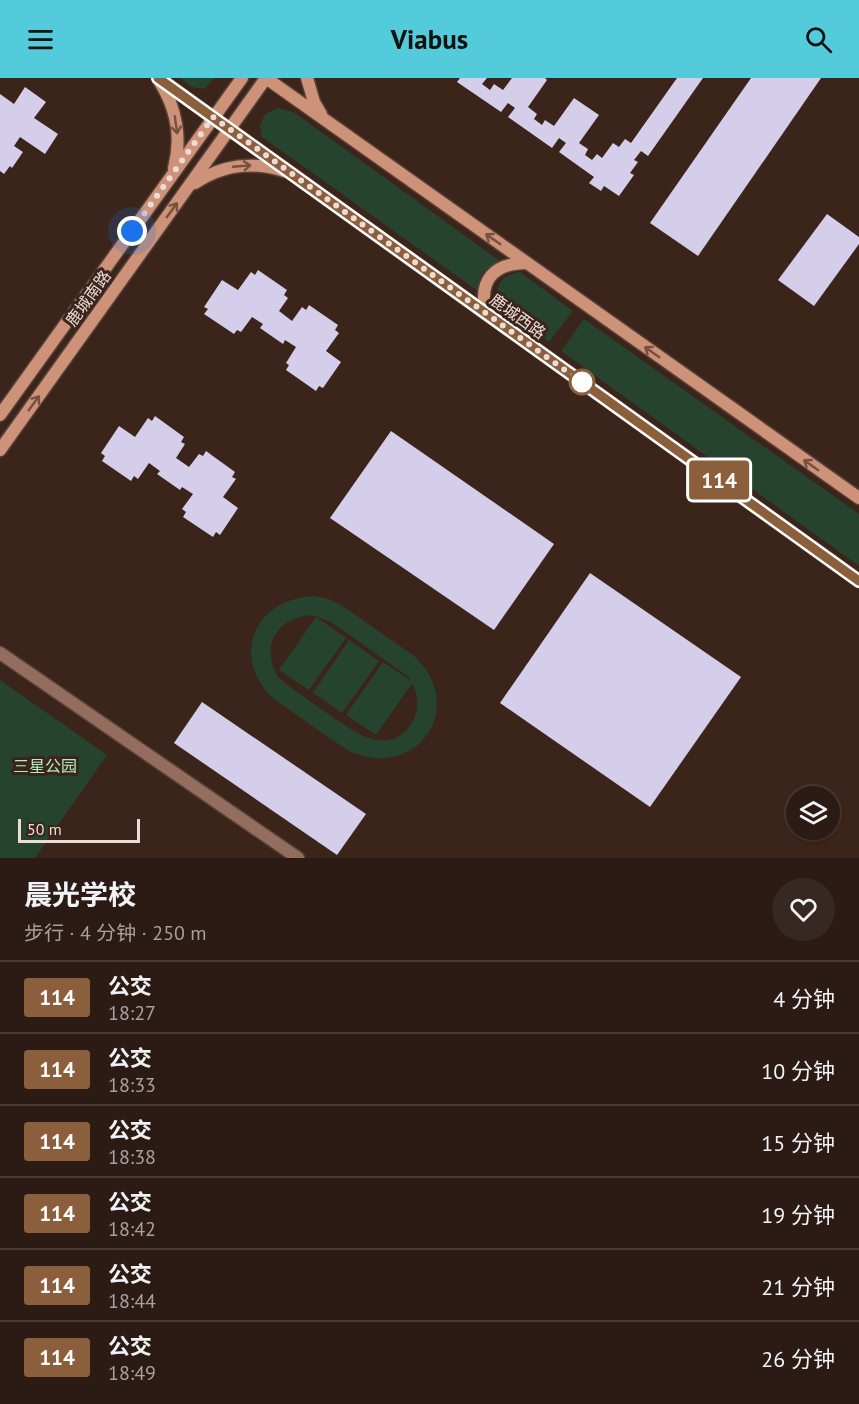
<!DOCTYPE html>
<html lang="zh">
<head>
<meta charset="utf-8">
<style>
	:root { --surface:#2c1b14; --page:#382822; --text:#f1f3f6; --muted:#a6a1a0; --line:#483934; --accent:#53cbdb }
	body { margin:0; font-family:"PT Sans","Noto Sans SC",sans-serif; background:var(--page); color:var(--text); height:100vh; display:flex; flex-direction:column; font-size:22px; white-space:nowrap }
	* { box-sizing:border-box; margin:0 }
	p { font-size:20px; color:var(--muted) }
	.icon { flex:none; width:33px; height:33px; fill:none; stroke:currentColor; stroke-width:2; stroke-linecap:round; stroke-linejoin:round }
	.map { position:relative; height:780px; overflow:hidden }
	.side { display:flex; flex-direction:column; background:var(--surface); flex:1 }
	.side>* { flex:none }
	.badge { padding:0 12px; border-radius:4px; font-size:21px; line-height:39px }
	.controls { position:absolute; left:786px; top:708px; display:grid; gap:12px }
	.controls a { display:grid; place-items:center; width:54px; height:54px; border-radius:50%; background:var(--surface); box-shadow:0 2px 4px #0004,0 0 0 2px var(--line); font-size:30px }
	.scale { position:absolute; left:18px; bottom:15px; width:122px; box-sizing:border-box; padding-left:6px; border:3px solid #eddcd6; border-top:0; font-size:16px; line-height:21px; white-space:nowrap; color:#eddcd6; -webkit-text-stroke:4px #3b241a; paint-order:stroke }
	.you { position:absolute; width:30px; height:30px; margin:-15px; border:4px solid #fff; border-radius:50%; background:#1a73e8; box-shadow:0 0 0 9px #1a73e833 }
	.map>.badge { position:absolute; translate:-50% -50%; box-shadow:0 0 0 3px #fff }
	.round { display:grid; place-items:center; flex:none; width:63px; height:63px; border-radius:32px; background:var(--page) }
	.summary { display:flex; align-items:center; justify-content:space-between; height:102px; padding:0 24px }
	h1 { font-size:28px; font-weight:700; line-height:45px }
	ul { padding:0; list-style:none }
	li { display:flex; align-items:center; gap:18px; height:72px; padding:0 24px; border-top:2px solid var(--line) }
	li div { flex:1 }
	li b { display:block; font-size:22px }
	li em { font-style:normal }
	li .badge { min-width:66px; font-weight:700; text-align:center }
	header { display:flex; justify-content:space-between; align-items:center; height:78px; padding:0 24px; background:var(--accent); color:#111; font-size:27px; font-weight:700 }
	.map>svg:first-child { display:block }
	.green { fill:#26432f; fill-rule:evenodd }
	.building { fill:#d5ceeb }
	.lines { fill:none; stroke-linecap:round; stroke-linejoin:round }
	.street-casing { stroke:#574138; stroke-width:15 }
	.secondary-casing { stroke:#574138; stroke-width:15 }
	.street { stroke:#936d5e; stroke-width:12 }
	.secondary { stroke:#ce9279; stroke-width:12 }
	.oneway { stroke:#765040 }
	.line-casing { stroke:#fff; stroke-width:14 }
	.line { stroke:#8b5e3c; stroke-width:9 }
	.walk { stroke:#eddcd6; stroke-width:6; stroke-dasharray:0 10.8 }
	.stop-dot { fill:#fff; stroke:#8b5e3c; stroke-width:3 }
	.labels { text-anchor:middle; stroke-width:6; stroke-linejoin:round; paint-order:stroke }
	.street-label { font-size:16px; fill:#eddcd6; stroke:#3b241a }
	.park-label { font-size:16px; fill:#b0efc1; stroke:#3b241a }
</style>
</head>
<body>
<header><svg class="icon" aria-label="menu" viewBox="0 0 24 24"><path d="M4 6h16M4 12h16M4 18h16"/></svg>Viabus<svg class="icon" aria-label="search" viewBox="0 0 24 24"><circle cx="10" cy="10" r="6"/><path d="M15 15l6 6"/></svg></header>
<div class="map">
<svg width="859" height="780" viewBox="0 0 859 780">
	<rect width="100%" height="100%" fill="#3b241a"/>
	<!-- green -->
	<g class="green">
		<path d="M180 0H215L204 11 192 9Z"/>
		<path d="M278 30 295 35 500 183C485 191 479 195 478 213L262 59 260 47 265 36Z"/>
		<path d="M520 194 573 233 549 264 497 226C497 206 499 198 520 194Z"/>
		<path d="M584 241 859 436V488L561 273Z"/>
		<path d="M314 518 329 521 341 527 413 577C470 628 416 706 347 672L275 622C229 581 253 521 314 518ZM312 537 331 544 409 599 411 603 383 584 346 637 376 657 412 605C419 617 419 632 412 645 387 683 349 650 324 633 309 622 293 612 279 600 259 570 276 539 312 537Z"/>
		<path d="M316 539 346 560 309 612 279 592Z"/>
		<path d="M349 562 379 583 342 635 313 615Z"/>
		<path d="M0 602 107 677 35 780H0Z"/>
	</g>
	<!-- building -->
	<g class="building">
		<path d="M460 0H487L482 6 490 12 494 6 503 12 512 0H545L547 2 528 29 537 36 534 41 542 47 545 42 554 48 574 20 599 37 579 65 588 71 585 77 592 82 597 76 602 80 613 65 619 69 625 61 631 65 677 0H703L648 78 641 73 634 82 638 84 630 95 634 97 619 118 604 108 601 113 589 105 594 99 559 74 566 65 559 60 552 70 508 39 515 30 508 25 501 34 457 4Z"/>
		<path d="M751 0H821L698 178 650 145Z"/>
		<path d="M25 9 46 24 34 40 58 56 45 76 20 59 14 68 23 74 12 90 10 88 4 96 0 93V16L14 26Z"/>
		<path d="M827 136 859 159V166L814 228 778 202Z"/>
		<path d="M258 192 287 212 284 217 288 220 279 233 292 243 302 229 306 232 309 227 338 247 335 252 339 255 326 273 341 284 323 310 319 308 316 313 286 292 289 287 286 285 296 269 285 262 283 266 260 250 263 246 252 239 241 254 237 252 234 256 204 236 208 231 204 229 222 202 238 212 251 194 255 197Z"/>
		<path d="M155 338 184 359 181 364 185 366 176 380 189 389 199 376 203 378 206 373 235 394 232 399 236 401 223 419 238 430 220 457 216 454 213 459 183 439 186 434 182 431 193 416 182 409 180 412 157 396 160 393 149 385 138 401 134 398 131 403 102 383 105 378 101 375 119 348 135 359 148 340 152 343Z"/>
		<path d="M391 353 554 466 494 552 330 440Z"/>
		<path d="M590 495 741 599 650 729 500 625Z"/>
		<path d="M202 624 366 736 337 777 174 665Z"/>
	</g>
	<g class="lines">
		<defs>
			<path id="street" d="M0 575 298 780"/>
			<g id="secondary">
				<path d="M158 0 859 503"/>
				<path d="M307 0 314 24 321 36"/>
				<path d="M160 4C176 30 182 60 174 90"/>
				<path d="M195 105C222 87 253 83 284 93"/>
				<path d="M486 235C478 202 494 185 527 185"/>
				<path d="M0 337 242 0"/>
				<path d="M0 372C89 248 178 124 266 0L859 420"/>
			</g>
		</defs>
		<!-- street casing -->
		<use href="#street" class="street-casing"/>
		<!-- secondary casing -->
		<use href="#secondary" class="secondary-casing"/>
		<!-- street -->
		<use href="#street" class="street"/>
		<!-- secondary -->
		<use href="#secondary" class="secondary"/>
	</g>
	<!-- one-way arrows -->
	<defs><path id="oneway-shaft" d="M-6 0H5M1.5-3L5.5 0L1.5 3" fill="none" stroke-width="1.6" stroke-linecap="round" stroke-linejoin="round" transform="scale(1.5)"/></defs>
	<g class="oneway">
		<use href="#oneway-shaft" transform="translate(176 47) rotate(82)"/>
		<use href="#oneway-shaft" transform="translate(242 88) rotate(-5)"/>
		<use href="#oneway-shaft" transform="translate(172 132) rotate(-54)"/>
		<use href="#oneway-shaft" transform="translate(493 161) rotate(-145)"/>
		<use href="#oneway-shaft" transform="translate(652 274) rotate(-145)"/>
		<use href="#oneway-shaft" transform="translate(34 325) rotate(-54)"/>
		<use href="#oneway-shaft" transform="translate(811 387) rotate(-145)"/>
	</g>
	<g class="lines">
		<defs>
			<path id="line" d="M158 0 859 503"/>
		</defs>
		<!-- line casing -->
		<use href="#line" class="line-casing"/>
		<!-- line -->
		<use href="#line" class="line"/>
		<!-- walk -->
		<path class="walk" d="M132 153 213 39 587 308 582 304"/>
	</g>
	<!-- markers -->
	<circle class="stop-dot" cx="582" cy="304" r="12"/>
	<g class="labels">
		<!-- street labels -->
		<g class="street-label">
			<text transform="translate(88 220) rotate(-54)" y="6">鹿城南路</text>
			<text transform="translate(518 238) rotate(36)" y="6">鹿城西路</text>
		</g>
		<!-- park labels -->
		<g class="park-label">
			<text x="45" y="694">三星公园</text>
		</g>
	</g>
</svg>
<div class="controls">
<a><svg class="icon" aria-label="layers" viewBox="0 0 24 24"><path d="M12 4l9 5-9 5-9-5zM3 14l9 5 9-5"/></svg></a>
</div>
<div class="scale">50 m</div>
<div class="you" style="left:132px;top:153px"></div>
<b class="badge" style="left:719px;top:402px;background:#8b5e3c;color:#fff">114</b>
</div>
<section class="side">
<div class="summary"><div><h1>晨光学校</h1><p>步行 · 4 分钟 · 250 m</p></div><a class="round"><svg class="icon" aria-label="heart" viewBox="0 0 24 24"><path d="M12 20l-8-8c-3-5 5-10 8-4 3-6 11-1 8 4z"/></svg></a></div>
<ul>
<li><span class="badge" style="background:#8b5e3c;color:#fff">114</span><div><b>公交</b><p>18:27</p></div><em>4 分钟</em></li>
<li><span class="badge" style="background:#8b5e3c;color:#fff">114</span><div><b>公交</b><p>18:33</p></div><em>10 分钟</em></li>
<li><span class="badge" style="background:#8b5e3c;color:#fff">114</span><div><b>公交</b><p>18:38</p></div><em>15 分钟</em></li>
<li><span class="badge" style="background:#8b5e3c;color:#fff">114</span><div><b>公交</b><p>18:42</p></div><em>19 分钟</em></li>
<li><span class="badge" style="background:#8b5e3c;color:#fff">114</span><div><b>公交</b><p>18:44</p></div><em>21 分钟</em></li>
<li><span class="badge" style="background:#8b5e3c;color:#fff">114</span><div><b>公交</b><p>18:49</p></div><em>26 分钟</em></li>
</ul>
</section>
</body>
</html>
